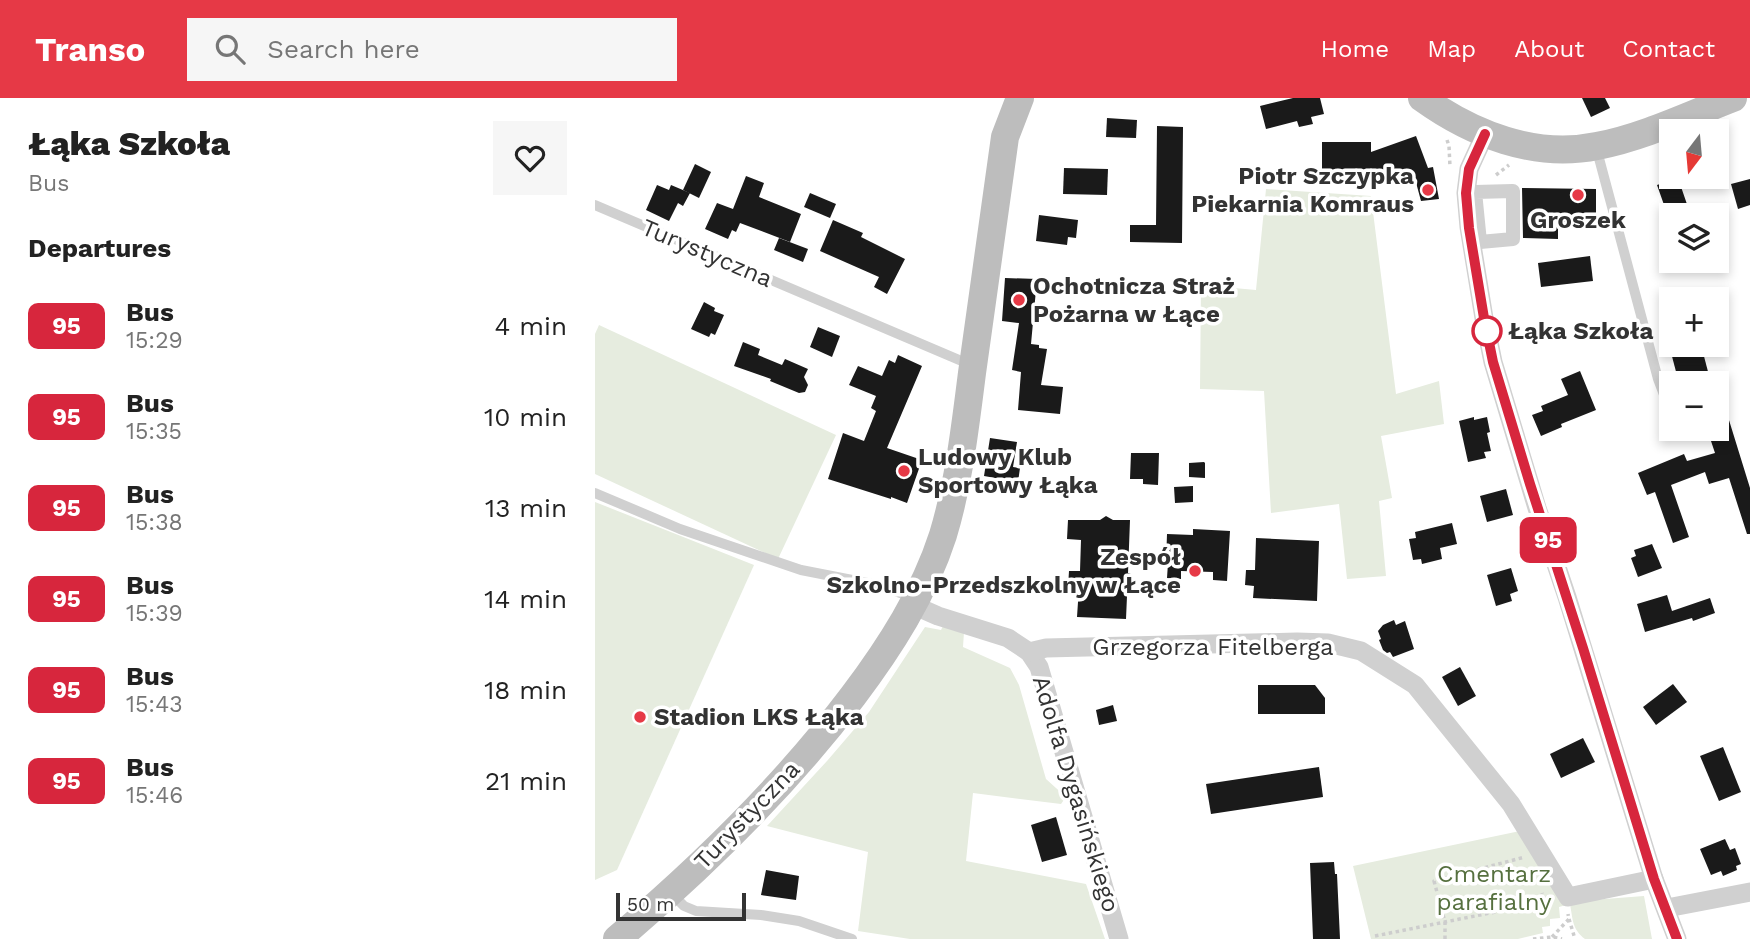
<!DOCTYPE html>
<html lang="en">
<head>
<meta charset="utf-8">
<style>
	:root { --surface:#fff; --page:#f6f6f6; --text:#222; --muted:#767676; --accent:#e63946 }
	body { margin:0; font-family:"Work Sans",sans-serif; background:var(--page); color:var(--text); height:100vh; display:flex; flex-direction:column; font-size:26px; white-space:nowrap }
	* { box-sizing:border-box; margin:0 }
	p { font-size:23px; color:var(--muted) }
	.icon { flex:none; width:38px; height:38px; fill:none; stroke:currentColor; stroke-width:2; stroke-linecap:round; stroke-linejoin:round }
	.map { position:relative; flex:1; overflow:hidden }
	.side { display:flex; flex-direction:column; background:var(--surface); width:595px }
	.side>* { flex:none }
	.badge { padding:0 14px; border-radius:10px; font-size:24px; line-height:46px }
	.needle { width:46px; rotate:196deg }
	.controls { position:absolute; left:1064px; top:21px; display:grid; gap:14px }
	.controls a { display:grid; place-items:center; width:70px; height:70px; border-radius:0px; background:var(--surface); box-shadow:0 4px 10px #0003; font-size:35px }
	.scale { position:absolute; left:21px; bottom:18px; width:130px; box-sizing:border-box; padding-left:7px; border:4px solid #333; border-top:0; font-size:19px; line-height:24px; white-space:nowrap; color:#333; -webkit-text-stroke:5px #fff; paint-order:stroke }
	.map>.badge { position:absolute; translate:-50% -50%; box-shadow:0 0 0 4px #fff }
	h2 { padding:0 28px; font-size:26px; line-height:63px }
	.round { display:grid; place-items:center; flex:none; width:74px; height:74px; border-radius:0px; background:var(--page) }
	.overview { display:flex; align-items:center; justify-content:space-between; height:119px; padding:0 28px }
	h1 { font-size:33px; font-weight:800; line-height:52px }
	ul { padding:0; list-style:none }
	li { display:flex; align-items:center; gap:21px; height:91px; padding:0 28px }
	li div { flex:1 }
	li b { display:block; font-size:26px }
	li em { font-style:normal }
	li .badge { min-width:77px; font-weight:700; text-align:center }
	header { display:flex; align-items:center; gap:42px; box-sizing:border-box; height:98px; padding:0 35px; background:var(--accent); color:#fff }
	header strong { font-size:33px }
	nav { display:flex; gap:38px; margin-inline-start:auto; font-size:24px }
	.search { width:490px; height:63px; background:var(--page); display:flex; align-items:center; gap:18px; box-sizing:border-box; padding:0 24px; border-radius:0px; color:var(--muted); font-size:26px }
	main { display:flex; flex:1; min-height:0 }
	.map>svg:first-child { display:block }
	.green { fill:#e6ecdf }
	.building { fill:#1a1a1a }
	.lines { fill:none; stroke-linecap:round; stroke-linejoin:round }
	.path { stroke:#cdcdcd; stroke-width:3.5; stroke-dasharray:3.5 3.5; stroke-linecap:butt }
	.service { stroke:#d0d0d0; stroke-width:10 }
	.pedestrian { stroke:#d0d0d0; stroke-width:14 }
	.minor { stroke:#d0d0d0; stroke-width:19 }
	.secondary { stroke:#bdbdbd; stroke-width:28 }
	.line-casing { stroke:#fff; stroke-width:16 }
	.line { stroke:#d7263d; stroke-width:10 }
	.poi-dot { fill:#e63946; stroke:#fff; stroke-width:2.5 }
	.stop-dot { fill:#fff; stroke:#d7263d; stroke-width:3.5 }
	.labels { text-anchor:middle; stroke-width:7; stroke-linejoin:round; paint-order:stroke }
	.poi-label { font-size:24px; font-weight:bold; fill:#333; stroke:#fff; text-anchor:start }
	.street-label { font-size:24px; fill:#333; stroke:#fff }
	.stop-label { font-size:24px; font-weight:bold; fill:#333; stroke:#fff; text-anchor:start }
	.park-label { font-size:24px; fill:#56703f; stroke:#fff }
</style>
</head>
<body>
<header>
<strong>Transo</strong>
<div class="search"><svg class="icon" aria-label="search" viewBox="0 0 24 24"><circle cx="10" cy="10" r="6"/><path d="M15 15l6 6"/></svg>Search here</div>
<nav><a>Home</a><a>Map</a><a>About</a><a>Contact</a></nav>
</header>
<main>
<section class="side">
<div class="overview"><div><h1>Łąka Szkoła</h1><p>Bus</p></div><a class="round"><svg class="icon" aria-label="heart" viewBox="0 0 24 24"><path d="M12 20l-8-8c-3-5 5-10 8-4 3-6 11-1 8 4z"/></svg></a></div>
<h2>Departures</h2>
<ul>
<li><span class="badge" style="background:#d7263d;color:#fff">95</span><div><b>Bus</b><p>15:29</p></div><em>4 min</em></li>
<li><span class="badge" style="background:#d7263d;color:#fff">95</span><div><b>Bus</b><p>15:35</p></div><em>10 min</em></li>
<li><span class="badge" style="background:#d7263d;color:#fff">95</span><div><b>Bus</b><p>15:38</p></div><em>13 min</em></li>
<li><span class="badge" style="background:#d7263d;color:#fff">95</span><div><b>Bus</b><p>15:39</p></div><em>14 min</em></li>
<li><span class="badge" style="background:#d7263d;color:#fff">95</span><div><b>Bus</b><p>15:43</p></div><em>18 min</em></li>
<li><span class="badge" style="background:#d7263d;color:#fff">95</span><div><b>Bus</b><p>15:46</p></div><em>21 min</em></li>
</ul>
</section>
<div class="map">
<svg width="1155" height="841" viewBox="0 0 1155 841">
	<rect width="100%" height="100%" fill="#fff"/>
	<!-- green -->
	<g class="green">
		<path d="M671 91 776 98 801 296 844 283 849 326 786 338 797 400 784 403 791 478 752 481 744 406 676 415 669 293 605 291 606 187 661 192Z"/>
		<path d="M4 227 241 337 183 461 0 376V236Z"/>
		<path d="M0 404 159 467 22 772 0 782Z"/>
		<path d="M348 528 369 534 368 549 415 570 424 587 451 681 471 699 466 706 378 695 371 763 491 786 510 841H315L263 833 273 754 172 728 232 663 274 614 330 529 346 532Z"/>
		<path d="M925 733 971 804 1049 798 1057 841H990C977 831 978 822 975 806L964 809 965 820 955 821V828L947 829 948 835 923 841H776L758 768Z"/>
	</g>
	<!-- building -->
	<g class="building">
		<path d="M698 0H725L729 16 716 19 718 26 704 29 702 23 671 31 665 8Z"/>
		<path d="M987 0H1010L1015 10 996 19Z"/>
		<path d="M512 20 542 22 541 40 511 39Z"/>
		<path d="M562 28 588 29 587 145 535 144V127H561Z"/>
		<path d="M821 38 833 70 838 69 844 101 826 103 819 77 783 89 784 73H727V44H776V54Z"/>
		<path d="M100 66 116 74 104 100 88 92Z"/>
		<path d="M469 70 513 71 512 97 468 96Z"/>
		<path d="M151 78 169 85 164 99 206 116 195 144 145 125 141 134 137 132 133 141 110 131 122 105 138 111Z"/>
		<path d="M1083 80 1095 115 1087 117H1076V121H1074L1062 87Z"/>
		<path d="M1155 81V107L1143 111 1136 86Z"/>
		<path d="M62 87 74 92 76 87 95 95 88 108 83 105 74 123 51 112Z"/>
		<path d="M927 90 1001 91V124H963V141L928 140Z"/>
		<path d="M215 95 241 106 235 120 209 109Z"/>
		<path d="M444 117 483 122 481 140 473 139 472 147 441 143Z"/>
		<path d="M238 122 268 135 266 139 310 161 292 196 279 189 284 179 225 153Z"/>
		<path d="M184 140 213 151 208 164 179 152Z"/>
		<path d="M995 158 998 183 946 189 943 165Z"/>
		<path d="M410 180 442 181 436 246 444 247V250L452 251 446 287 468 289 465 316 423 312 426 274 417 272 424 225 407 223Z"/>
		<path d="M109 204 120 210 119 213 129 217 120 237 116 235 114 239 96 231Z"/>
		<path d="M223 229 245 238 237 259 215 249Z"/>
		<path d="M148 244 165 251 163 257 187 267 190 261 213 271 209 279 213 287 210 294 204 295 175 283 176 281 139 268Z"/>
		<path d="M1074 247H1106L1116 285H1084Z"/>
		<path d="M303 257 327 268 292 350 327 362 312 405 296 399V401L233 381 248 335 269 343 281 313 276 310 281 298 254 287 263 268 287 278 294 262 300 265Z"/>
		<path d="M985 273 1001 312 966 326 967 329 946 338 937 317 948 313 946 308 973 297 966 281Z"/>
		<path d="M1122 293H1125L1155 390V436H1152L1134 380 1114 386 1110 374 1076 387 1094 439 1078 445 1060 394 1052 397 1043 375 1089 356 1092 363 1120 355 1112 331H1122Z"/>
		<path d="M879 319V322L892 319 895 334 892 335 896 353 889 354 891 360 873 364 864 323Z"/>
		<path d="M395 340 422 344 418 369 425 370 423 384 389 378Z"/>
		<path d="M536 355H564L563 387 548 386V381H535Z"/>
		<path d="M609 364 610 365V380L594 379V365Z"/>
		<path d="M598 388V404L580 405 579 389Z"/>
		<path d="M911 391 918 417 892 424 885 398Z"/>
		<path d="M511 418 518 422H535L533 475 536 476V498H532L531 521 482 519 484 489H473L474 473H485L486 442 472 441 473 422H505Z"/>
		<path d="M857 425 862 446 845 450 847 461 827 466 826 461 818 462 814 441 821 440 820 434Z"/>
		<path d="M598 431 635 433 632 483 618 482V474L586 473V481L572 480 573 465H571L572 436 598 437Z"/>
		<path d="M661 440 724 443 722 503 658 500 659 488 650 487 651 472H660Z"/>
		<path d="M1057 446 1067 470 1043 479 1036 460 1041 458 1039 452Z"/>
		<path d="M916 470 923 493 915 496 917 503 901 508 892 477Z"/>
		<path d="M1072 497 1077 513 1115 500 1120 515 1098 523 1097 520 1050 534 1042 506Z"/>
		<path d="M799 522 801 527 810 523 819 551 798 559 795 554 792 555 788 552 784 542 786 541 783 533 788 527Z"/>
		<path d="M865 569 881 598 863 608 847 579Z"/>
		<path d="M1078 586 1092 604 1061 627 1048 609Z"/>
		<path d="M663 587H720L730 600V616H663Z"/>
		<path d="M518 607 522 623 504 627 501 612Z"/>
		<path d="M988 640 1000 664 966 680 955 656Z"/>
		<path d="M1128 649 1146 694 1124 703 1105 658Z"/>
		<path d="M724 669 728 699 616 716 611 686Z"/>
		<path d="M461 719 472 757 447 764 436 727Z"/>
		<path d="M1130 741 1135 752 1140 750 1146 766 1141 768 1142 772 1128 778 1126 773 1116 777 1105 751Z"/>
		<path d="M739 764 740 776H742L745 841H718L715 765Z"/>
		<path d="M171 772 204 778 201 802 166 797Z"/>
	</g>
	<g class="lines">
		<!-- path -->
		<g class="path">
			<path d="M852 42 854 48 855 69"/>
			<path d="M901 77 914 67"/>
			<path d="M974 821 980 841"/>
			<path d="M780 838 950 804 947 795"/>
			<path d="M957 839 974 821 973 816"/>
			<path d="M850 841V824L839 783 930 759"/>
			<path d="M938 841 957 839 967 841"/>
		</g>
		<!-- service -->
		<g class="service">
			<path d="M1001 49 1063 281 1076 315"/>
			<path d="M0 107 376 267"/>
			<path d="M0 395 85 431 206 472 288 488 318 500"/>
			<path d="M76 795 89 808 101 813 166 817 204 823 257 841"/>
		</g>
		<!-- pedestrian -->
		<path class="pedestrian" d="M918 93V141L885 144 880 94Z"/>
		<!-- minor -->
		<g class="minor">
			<path d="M890 36 874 71 871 95 874 129 889 220 898 264 942 410 972 499 1059 781 1082 841"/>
			<path d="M318 507 343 518 413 540 434 554 444 569 524 841"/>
			<path d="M434 554 451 550 702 544 733 545 766 553 820 587 916 706 973 799 1059 781"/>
			<path d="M1072 810 1155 794"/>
		</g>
		<!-- secondary -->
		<g class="secondary">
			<path d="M827 0C877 36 940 61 1002 48 1049 39 1094 17 1138 0"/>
			<path d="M22 841C108 768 190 688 258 598 295 549 329 496 348 437 364 384 370 330 377 275 388 197 399 118 410 39L425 0"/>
		</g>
	</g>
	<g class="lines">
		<defs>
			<path id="line" d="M890 36 874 71 871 95 874 130 889 220 898 264 935 386 988 550 1059 781 1082 841"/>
		</defs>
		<!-- line casing -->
		<use href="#line" class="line-casing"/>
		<!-- line -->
		<use href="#line" class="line"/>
	</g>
	<!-- markers -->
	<g class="poi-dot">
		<circle cx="833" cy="92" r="7"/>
		<circle cx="983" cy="97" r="7"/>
		<circle cx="424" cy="202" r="7"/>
		<circle cx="309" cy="373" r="7"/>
		<circle cx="600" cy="473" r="7"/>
		<circle cx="45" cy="619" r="7"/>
	</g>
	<circle class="stop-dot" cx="892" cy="233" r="14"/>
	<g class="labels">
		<!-- poi labels -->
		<g class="poi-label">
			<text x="819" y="86" text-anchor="end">Piotr Szczypka<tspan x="819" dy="28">Piekarnia Komraus</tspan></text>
			<text x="983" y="130" text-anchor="middle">Groszek</text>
			<text x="438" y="196">Ochotnicza Straż<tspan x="438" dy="28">Pożarna w Łące</tspan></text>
			<text x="323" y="367">Ludowy Klub<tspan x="323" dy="28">Sportowy Łąka</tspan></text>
			<text x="586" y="467" text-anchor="end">Zespół<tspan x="586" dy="28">Szkolno-Przedszkolny w Łące</tspan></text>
			<text x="59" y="627">Stadion LKS Łąka</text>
		</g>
		<!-- street labels -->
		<g class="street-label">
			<text transform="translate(112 155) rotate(23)" y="8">Turystyczna</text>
			<text x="618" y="557">Grzegorza Fitelberga</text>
			<text transform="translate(481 696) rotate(73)" y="8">Adolfa Dygasińskiego</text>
			<text transform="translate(152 717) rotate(-46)" y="8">Turystyczna</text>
		</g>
		<!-- stop labels -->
		<g class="stop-label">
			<text x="913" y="241">Łąka Szkoła</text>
		</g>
		<!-- park labels -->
		<g class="park-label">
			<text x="899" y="784">Cmentarz<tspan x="899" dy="28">parafialny</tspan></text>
		</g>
	</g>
</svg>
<div class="controls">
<a><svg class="needle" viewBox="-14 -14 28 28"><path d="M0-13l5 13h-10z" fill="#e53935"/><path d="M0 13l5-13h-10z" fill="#767676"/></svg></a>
<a><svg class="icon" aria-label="layers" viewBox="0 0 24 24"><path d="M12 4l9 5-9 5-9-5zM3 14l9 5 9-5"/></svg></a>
<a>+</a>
<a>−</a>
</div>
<div class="scale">50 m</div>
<b class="badge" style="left:953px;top:442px;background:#d7263d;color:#fff">95</b>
</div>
</main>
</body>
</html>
